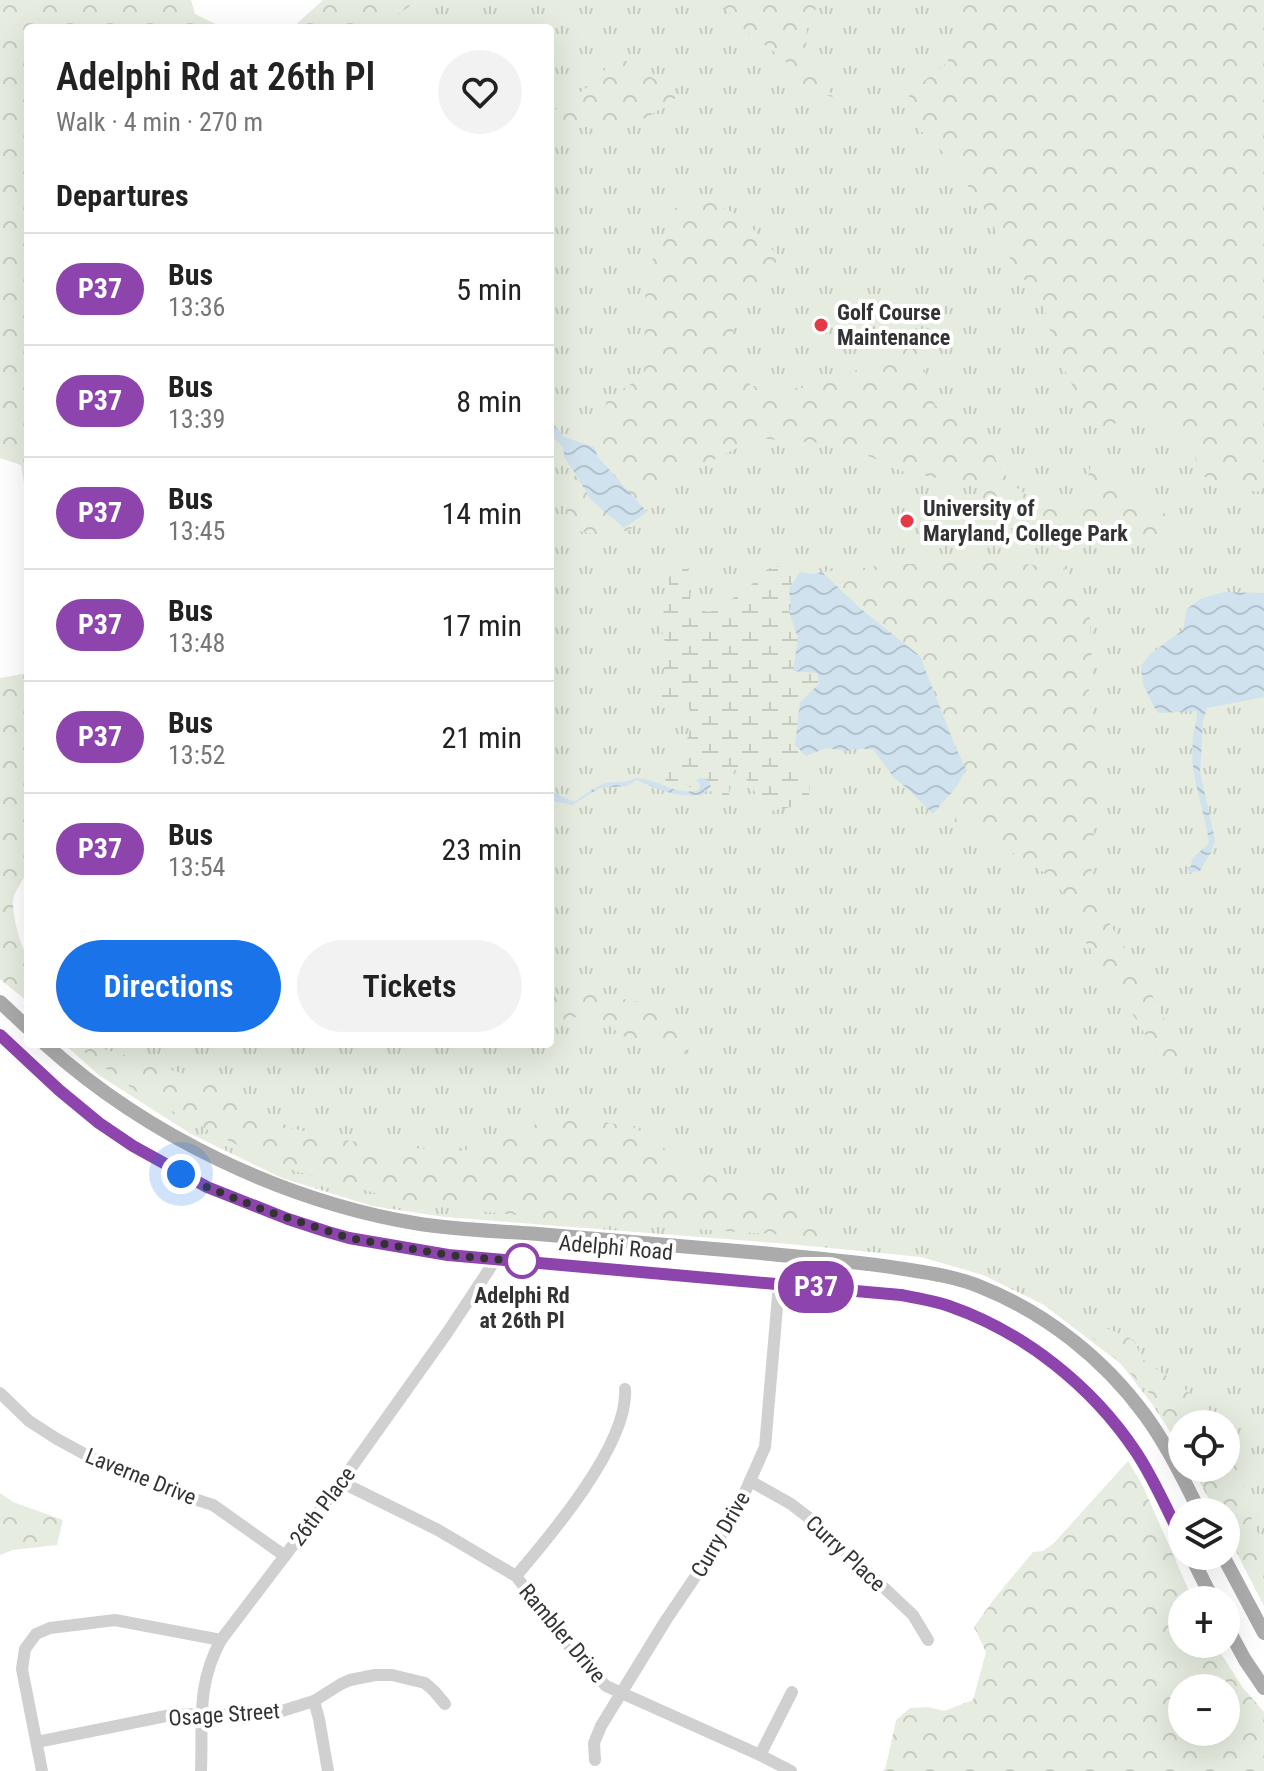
<!DOCTYPE html>
<html lang="en">
<head>
<meta charset="utf-8">
<style>
	:root { --surface:#fff; --page:#f2f2f2; --text:#222; --muted:#767676; --line:#e0e0e0; --accent:#1a73e8 }
	body { margin:0; font-family:"Roboto Condensed",sans-serif; background:var(--page); color:var(--text); height:100vh; display:flex; flex-direction:column; font-size:30px; white-space:nowrap }
	* { box-sizing:border-box; margin:0 }
	p { font-size:26px; color:var(--muted) }
	.icon { flex:none; width:44px; height:44px; fill:none; stroke:currentColor; stroke-width:2; stroke-linecap:round; stroke-linejoin:round }
	.map { position:relative; flex:1; overflow:hidden }
	.sheet { position:absolute; left:24px; top:24px; width:530px; height:1024px; display:flex; flex-direction:column; background:var(--surface); border-radius:8px; box-shadow:0 8px 32px #0002 }
	.sheet>* { flex:none }
	.badge { padding:0 16px; border-radius:26px; font-size:28px; line-height:52px }
	.controls { position:absolute; left:1168px; top:1410px; display:grid; gap:16px }
	.controls a { display:grid; place-items:center; width:72px; height:72px; border-radius:50%; background:var(--surface); box-shadow:0 8px 32px #0002; font-size:40px }
	.you { position:absolute; width:40px; height:40px; margin:-20px; border:6px solid #fff; border-radius:50%; background:#1a73e8; box-shadow:0 0 0 12px #1a73e833 }
	.map>.badge { position:absolute; translate:-50% -50%; box-shadow:0 0 0 4px #fff }
	h2 { padding:0 32px; font-size:30px; line-height:72px }
	.round { display:grid; place-items:center; flex:none; width:84px; height:84px; border-radius:42px; background:var(--page) }
	.summary { display:flex; align-items:center; justify-content:space-between; height:136px; padding:0 32px }
	h1 { font-size:38px; font-weight:600; line-height:60px }
	.button { display:flex; gap:16px; margin-top:auto; padding:16px 32px }
	.button a { flex:1; height:92px; border-radius:48px; background:var(--accent); color:#fff; font-size:32px; font-weight:600; line-height:92px; text-align:center }
	.button a+a { background:var(--page); color:var(--text) }
	ul { padding:0; list-style:none }
	li { display:flex; align-items:center; gap:24px; height:112px; padding:0 32px; border-top:2px solid var(--line) }
	li div { flex:1 }
	li b { display:block; font-size:30px }
	li em { font-style:normal }
	li .badge { min-width:88px; font-weight:700; text-align:center }
	.map>svg:first-child { display:block }
	.grass { fill:url(#grass-tufts) }
	.forest { fill:url(#forest-crowns); fill-rule:evenodd }
	.wetland { fill:url(#wetland-marsh) }
	.water { fill:url(#water-waves) }
	.lines { fill:none; stroke-linecap:round; stroke-linejoin:round }
	.minor { stroke:#d0d0d0; stroke-width:12 }
	.major { stroke:#ababab; stroke-width:14 }
	.line-casing { stroke:#fff; stroke-width:18 }
	.line { stroke:#8e44ad; stroke-width:12 }
	.walk { stroke:#333; stroke-width:8; stroke-dasharray:0 14.4 }
	.poi-dot { fill:#e63946; stroke:#fff; stroke-width:3 }
	.stop-dot { fill:#fff; stroke:#8e44ad; stroke-width:4 }
	.labels { text-anchor:middle; stroke-width:8; stroke-linejoin:round; paint-order:stroke }
	.poi-label { font-size:22px; font-weight:bold; fill:#333; stroke:#fff; text-anchor:start }
	.street-label { font-size:22px; fill:#333; stroke:#fff }
	.stop-label { font-size:22px; font-weight:bold; fill:#333; stroke:#fff }
</style>
</head>
<body>
<div class="map">
<svg width="1264" height="1771" viewBox="0 0 1264 1771">
	<defs>
		<pattern id="grass-tufts" width="24" height="20" patternUnits="userSpaceOnUse" patternTransform="scale(2)"><rect width="24" height="20" fill="#e6ecdf"/><path d="M3 7l-1-3M5 7V3M7 7l1-3M15 17l-1-3M17 17v-4M19 17l1-3" fill="none" stroke="#c6cbc0"/></pattern>
		<pattern id="forest-crowns" width="20" height="18" patternUnits="userSpaceOnUse" patternTransform="scale(2)"><rect width="20" height="18" fill="#e6ecdf"/><path d="M2 6a3 3 0 1 1 6 0M12 15a3 3 0 1 1 6 0" fill="none" stroke="#c6cbc0"/></pattern>
		<pattern id="wetland-marsh" width="20" height="14" patternUnits="userSpaceOnUse" patternTransform="scale(2)"><rect width="20" height="14" fill="#e6ecdf"/><path d="M1 5h8M5 5V1M11 12h8M15 12V8" fill="none" stroke="#c6cbc0"/></pattern>
		<pattern id="water-waves" width="16" height="10" patternUnits="userSpaceOnUse" patternTransform="scale(2)"><rect width="16" height="10" fill="#cfe2ee"/><path d="M0 5q4-4 8 0t8 0" fill="none" stroke="#b2c2cd"/></pattern>
	</defs>
	<rect width="100%" height="100%" fill="#fff"/>
	<!-- grass -->
	<path class="grass" d="M334 0H1074L1264 75V1606L1226 1532V1512H1216L1192 1468H1226V1424H1182V1450L1152 1404 1121 1364 1044 1305 983 1275 921 1257 789 1244 445 1217 372 1206 282 1178 191 1134 100 1076 64 1044H550V28H304Z"/>
	<!-- forest -->
	<g class="forest">
		<path d="M0 0H191L195 14 224 28H28V509L21 465 0 458Z"/>
		<path d="M323 0H413L409 7 374 28H292Z"/>
		<path d="M717 0H820L807 27 806 50 833 97 804 91 784 59 746 31Z"/>
		<path d="M950 0H1264V484L1261 492C1246 490 1215 487 1205 477 1200 471 1197 461 1193 454 1181 434 1166 415 1142 409L1103 430 1090 422 1054 348 1045 309 1012 262 985 210 945 154 910 121 909 93 947 63 959 34Z"/>
		<path d="M617 55 679 95C660 111 625 134 599 130 583 127 566 120 550 115V113C575 97 600 80 617 55Z"/>
		<path d="M686 190 742 217 780 258C756 283 728 315 733 352 734 363 745 376 751 386L791 391 847 376 887 351 905 305 935 405 992 448 997 464 1012 484 1036 502 1066 503 1083 496 1092 461 1107 463 1124 482 1131 495C1137 497 1146 498 1151 501 1162 508 1177 526 1178 539 1163 547 1141 536 1125 544 1118 547 1110 554 1103 559L1088 531 1075 528 1004 519 978 509 984 487 901 471 845 445 757 438 689 472 664 491 630 530 601 536 570 529 565 494 597 433 607 400 644 375 645 298 649 267Z"/>
		<path d="M942 562 1024 564 1067 569 1090 619 1092 667 1088 696 1097 738 1101 773 1090 863 1100 908 1143 977 1187 1065 1181 1076 1165 1066 1102 965 1081 936 1071 903 1050 877 1021 857 954 823 966 769 955 746 938 705 861 609 822 572 893 565Z"/>
		<path d="M28 673V870C24 879 15 890 13 900 12 913 20 947 28 956V1002L0 979V678Z"/>
		<path d="M583 984C600 994 620 999 639 1002 650 1003 660 1007 671 1009L693 1045 680 1057 625 1037 592 1014 550 1022V989L562 997 573 998Z"/>
		<path d="M74 1044H88L233 1089 290 1128 374 1146 463 1151 564 1114 636 1128 680 1163 724 1181 765 1186 814 1216 838 1238 594 1223 419 1205 277 1166 138 1093Z"/>
		<path d="M1075 1315 1134 1340 1142 1359 1185 1389 1221 1424H1182V1448L1147 1390 1106 1349 1082 1329Z"/>
		<path d="M1226 1429 1242 1444 1244 1502 1264 1546V1602L1226 1529V1512H1217L1194 1468H1226Z"/>
		<path d="M1128 1461 1143 1486 1193 1600H1182V1644H1215L1243 1688 1264 1712V1771H883L886 1766 896 1720 910 1708 928 1707 944 1711 973 1700 986 1652 974 1627 994 1599 1033 1552 1043 1551 1054 1543ZM1182 1688H1226V1732H1182Z"/>
		<path d="M0 1493 13 1502 63 1520 57 1545 13 1550 0 1555Z"/>
	</g>
	<!-- wetland -->
	<path class="wetland" d="M676 564 687 567C694 582 691 585 690 600L699 610 710 612C721 605 733 599 744 591 767 573 765 558 800 572L789 589 791 606 789 612 798 638 794 671 817 673 819 684 800 702 795 744 806 756 799 768 810 784 808 804 770 811 756 794 739 768 734 771 728 799 708 790 666 783 664 773 658 766 659 762 666 763C687 752 694 729 689 707L678 701 659 699 664 671 665 642 660 625 669 592V578L672 568Z"/>
	<!-- water -->
	<g class="water">
		<path d="M550 420 564 437 594 447 598 457 647 512 624 528 591 500 573 470 564 457C565 447 558 442 551 435Z"/>
		<path d="M800 572 813 574 822 572 861 609 920 656 955 746 966 769 957 786 933 814 908 789 894 778 873 749H854L847 751 826 748 806 756 795 745 800 702 819 684 817 673 793 671 798 638 789 612 791 606 789 589Z"/>
		<path d="M1224 592 1264 593V697L1207 708 1203 721 1200 772 1215 840 1212 850 1200 871 1190 873 1187 869 1191 866 1192 859 1209 843C1206 819 1198 797 1194 774 1192 762 1192 748 1193 736 1195 727 1197 720 1197 711L1159 713 1154 707 1143 684 1141 666 1150 654 1183 630 1187 609 1200 599Z"/>
		<path d="M635 778C658 778 676 797 699 790L700 784 696 780 701 778 709 781 711 786 704 794C680 799 659 790 637 780L627 786 600 788 572 805 556 802 550 798V792H553L574 802C583 796 593 788 603 784 614 780 625 785 635 778Z"/>
	</g>
	<g class="lines">
		<!-- minor -->
		<g class="minor">
			<path d="M0 1393 29 1421 57 1439 90 1457 163 1489 213 1505 285 1556"/>
			<path d="M750 1481 791 1504 813 1521 913 1615 928 1640"/>
			<path d="M341 1482 438 1530 516 1576 572 1650 606 1686 760 1755 791 1771"/>
			<path d="M516 1576C551 1535 629 1443 625 1389"/>
			<path d="M314 1701 319 1719 328 1771"/>
			<path d="M37 1742 171 1715 202 1714 248 1715 282 1711 314 1701 341 1684 350 1680 375 1675H392L425 1683 434 1691 445 1704"/>
			<path d="M760 1755 792 1692"/>
			<path d="M595 1760 594 1743 601 1726 666 1620 706 1561 742 1499 765 1447 779 1284"/>
			<path d="M42 1771 22 1669 25 1649 36 1634 50 1628 115 1620 221 1640"/>
			<path d="M201 1771C203 1722 196 1685 221 1640L341 1482 447 1333 496 1259"/>
		</g>
		<!-- major -->
		<g class="major">
			<path d="M0 1002 28 1028"/>
			<path d="M0 1035 59 1090 99 1123 133 1146 207 1187 288 1219 349 1238 448 1255 901 1295C917 1298 934 1301 949 1306 1024 1332 1092 1386 1136 1452 1154 1479 1167 1510 1182 1539"/>
			<path d="M45 1044C147 1136 285 1202 420 1224 458 1230 499 1231 538 1234 612 1240 686 1246 761 1253 809 1258 857 1261 904 1269 930 1273 957 1277 981 1287 1046 1313 1104 1359 1145 1415 1167 1445 1183 1479 1200 1512"/>
			<path d="M1191 1556 1213 1600"/>
			<path d="M1223 1556 1264 1633"/>
			<path d="M1226 1625 1245 1660 1264 1688"/>
		</g>
	</g>
	<g class="lines">
		<defs>
			<path id="line" d="M0 1035 59 1090 99 1123 133 1146 207 1187 288 1219 328 1232 349 1238 448 1255 901 1295C917 1298 934 1301 949 1306 1024 1332 1092 1386 1136 1452 1154 1479 1167 1510 1182 1539"/>
		</defs>
		<!-- line casing -->
		<use href="#line" class="line-casing"/>
		<!-- line -->
		<use href="#line" class="line"/>
		<!-- walk -->
		<path class="walk" d="M181 1174 207 1187 264 1210 349 1238 448 1255 536 1263 522 1261"/>
	</g>
	<!-- markers -->
	<g class="poi-dot">
		<circle cx="821" cy="325" r="8"/>
		<circle cx="907" cy="521" r="8"/>
	</g>
	<circle class="stop-dot" cx="522" cy="1261" r="16"/>
	<g class="labels">
		<!-- poi labels -->
		<g class="poi-label">
			<text x="837" y="320">Golf Course<tspan x="837" dy="25">Maintenance</tspan></text>
			<text x="923" y="516">University of<tspan x="923" dy="25">Maryland, College Park</tspan></text>
		</g>
		<!-- street labels -->
		<g class="street-label">
			<text transform="translate(616 1247) rotate(5)" y="8">Adelphi Road</text>
			<text transform="translate(141 1476) rotate(22)" y="8">Laverne Drive</text>
			<text transform="translate(322 1506) rotate(-53)" y="8">26th Place</text>
			<text transform="translate(720 1534) rotate(-60)" y="8">Curry Drive</text>
			<text transform="translate(846 1553) rotate(43)" y="8">Curry Place</text>
			<text transform="translate(563 1633) rotate(50)" y="8">Rambler Drive</text>
			<text transform="translate(224 1714) rotate(-4)" y="8">Osage Street</text>
		</g>
		<!-- stop labels -->
		<g class="stop-label">
			<text x="522" y="1303">Adelphi Rd<tspan x="522" dy="25">at 26th Pl</tspan></text>
		</g>
	</g>
</svg>
<div class="controls">
<a><svg class="icon" aria-label="locate" viewBox="0 0 24 24"><circle cx="12" cy="12" r="6"/><path d="M12 2v4M12 18v4M2 12h4M18 12h4"/></svg></a>
<a><svg class="icon" aria-label="layers" viewBox="0 0 24 24"><path d="M12 4l9 5-9 5-9-5zM3 14l9 5 9-5"/></svg></a>
<a>+</a>
<a>−</a>
</div>
<div class="you" style="left:181px;top:1174px"></div>
<b class="badge" style="left:816px;top:1287px;background:#8e44ad;color:#fff">P37</b>
<section class="sheet">
<div class="summary"><div><h1>Adelphi Rd at 26th Pl</h1><p>Walk · 4 min · 270 m</p></div><a class="round"><svg class="icon" aria-label="heart" viewBox="0 0 24 24"><path d="M12 20l-8-8c-3-5 5-10 8-4 3-6 11-1 8 4z"/></svg></a></div>
<h2>Departures</h2>
<ul>
<li><span class="badge" style="background:#8e44ad;color:#fff">P37</span><div><b>Bus</b><p>13:36</p></div><em>5 min</em></li>
<li><span class="badge" style="background:#8e44ad;color:#fff">P37</span><div><b>Bus</b><p>13:39</p></div><em>8 min</em></li>
<li><span class="badge" style="background:#8e44ad;color:#fff">P37</span><div><b>Bus</b><p>13:45</p></div><em>14 min</em></li>
<li><span class="badge" style="background:#8e44ad;color:#fff">P37</span><div><b>Bus</b><p>13:48</p></div><em>17 min</em></li>
<li><span class="badge" style="background:#8e44ad;color:#fff">P37</span><div><b>Bus</b><p>13:52</p></div><em>21 min</em></li>
<li><span class="badge" style="background:#8e44ad;color:#fff">P37</span><div><b>Bus</b><p>13:54</p></div><em>23 min</em></li>
</ul>
<div class="button"><a>Directions</a><a>Tickets</a></div>
</section>
</div>
</body>
</html>
